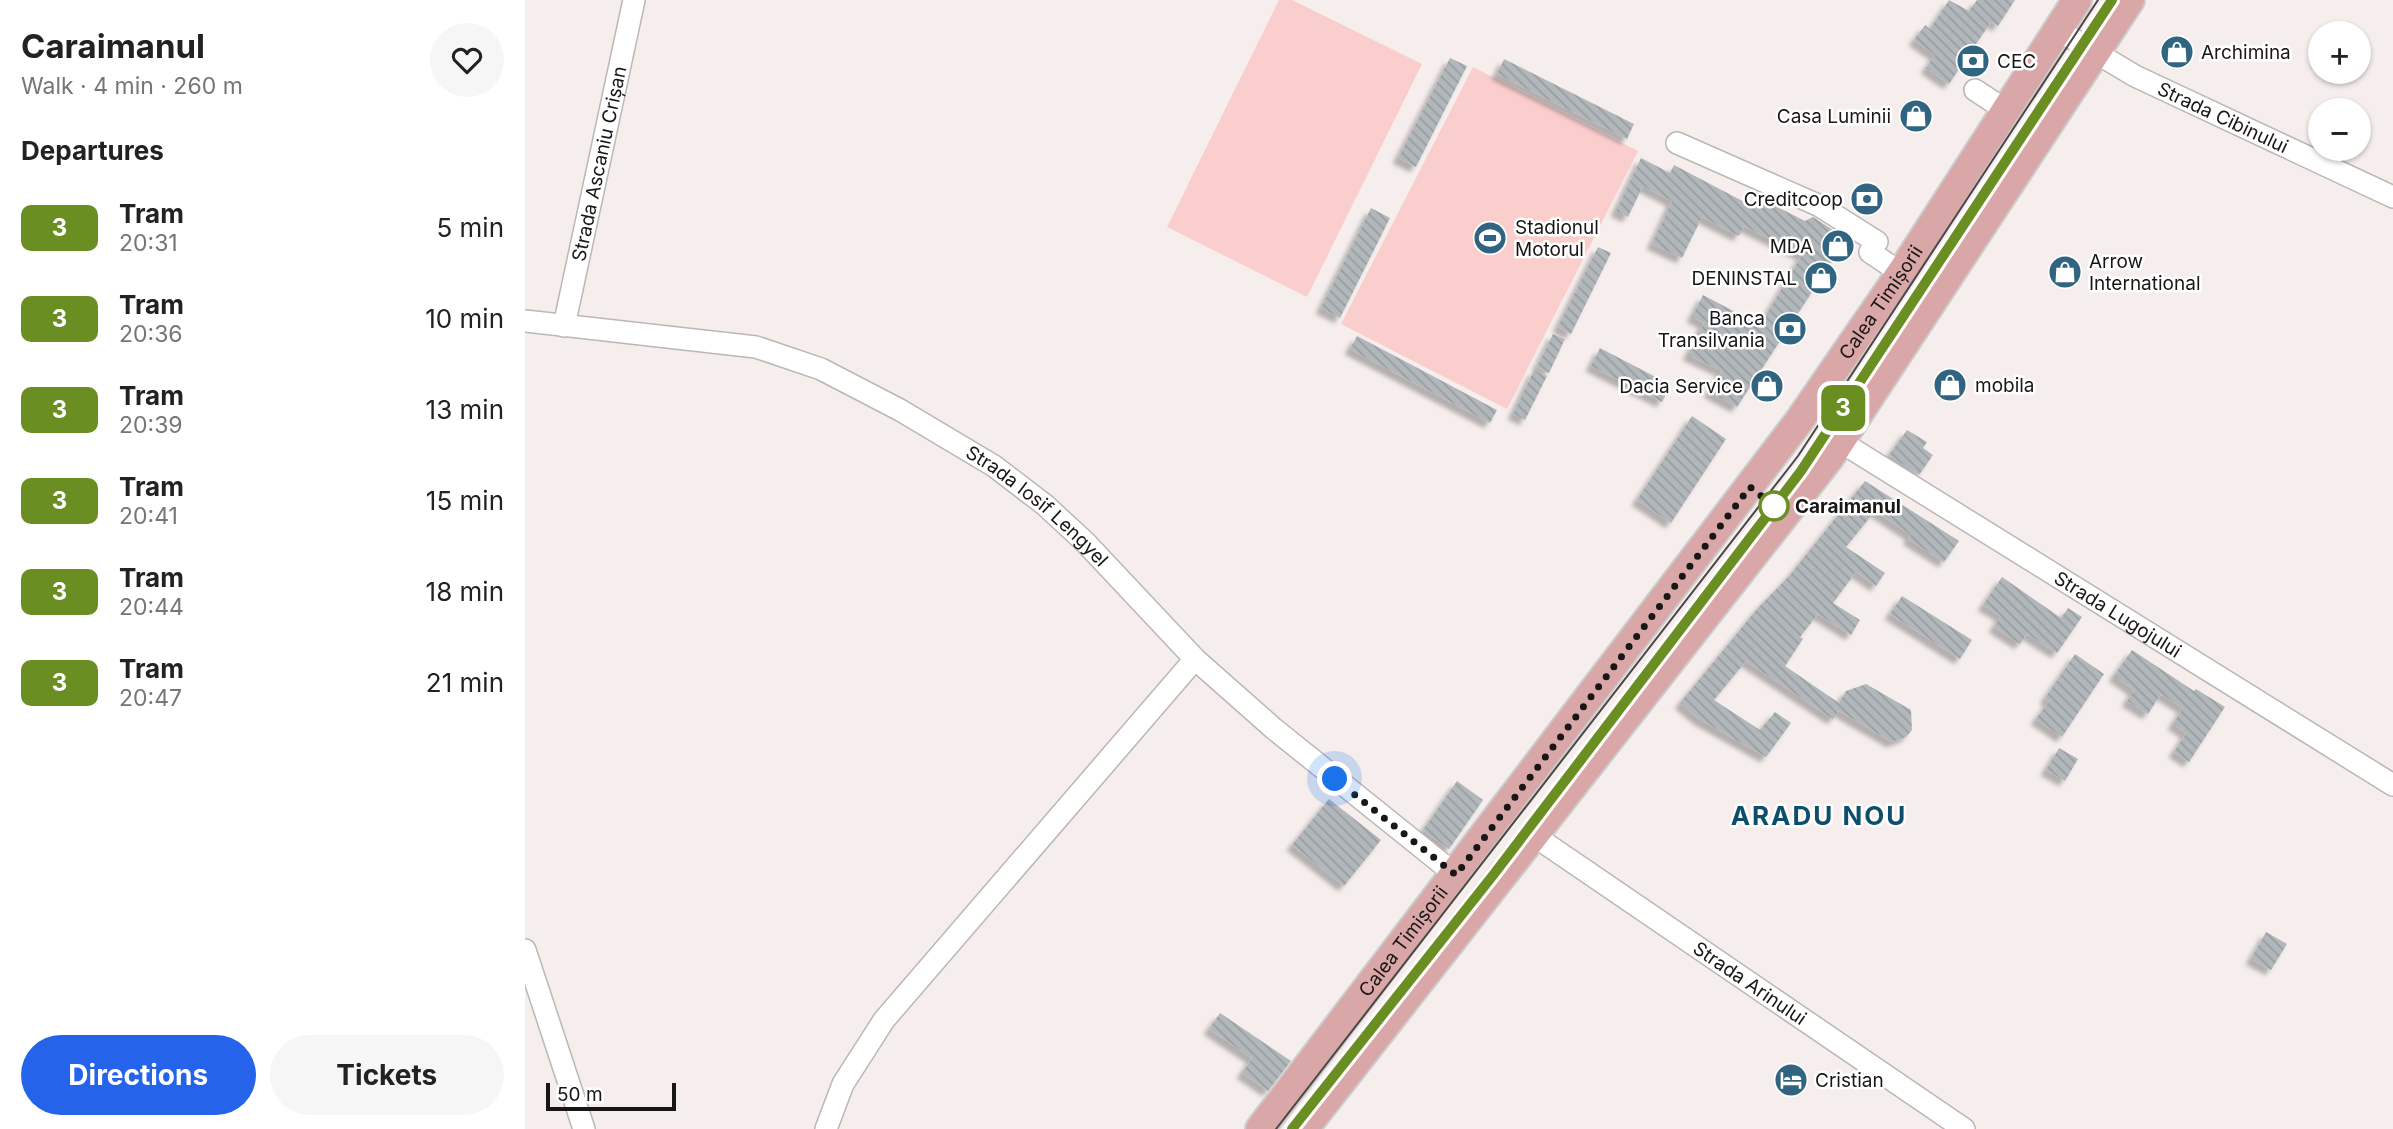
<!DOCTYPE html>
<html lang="en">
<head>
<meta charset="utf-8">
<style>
	:root { --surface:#fff; --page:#f6f6f6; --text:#222; --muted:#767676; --accent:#2563eb }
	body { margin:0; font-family:Inter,sans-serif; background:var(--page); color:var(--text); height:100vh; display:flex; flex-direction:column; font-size:26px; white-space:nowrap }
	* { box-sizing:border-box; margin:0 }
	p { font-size:23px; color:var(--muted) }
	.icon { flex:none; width:38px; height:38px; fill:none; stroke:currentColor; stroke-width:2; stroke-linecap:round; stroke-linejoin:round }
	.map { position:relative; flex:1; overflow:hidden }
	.drawer { display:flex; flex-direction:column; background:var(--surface); width:525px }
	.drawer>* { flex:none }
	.badge { padding:0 14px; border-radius:10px; font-size:24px; line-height:46px }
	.fabs { position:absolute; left:1783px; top:21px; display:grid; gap:14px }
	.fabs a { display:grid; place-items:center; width:63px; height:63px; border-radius:50%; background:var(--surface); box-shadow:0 2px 5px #0004; font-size:35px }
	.scale { position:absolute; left:21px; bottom:18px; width:130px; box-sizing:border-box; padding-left:7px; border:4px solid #191616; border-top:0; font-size:19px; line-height:24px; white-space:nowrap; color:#191616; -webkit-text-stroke:5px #fff; paint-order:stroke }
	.you { position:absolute; width:35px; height:35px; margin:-18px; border:5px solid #fff; border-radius:50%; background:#1a73e8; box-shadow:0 0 0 10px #1a73e833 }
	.map>.badge { position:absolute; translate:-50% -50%; box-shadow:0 0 0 4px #fff }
	h2 { padding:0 21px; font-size:26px; line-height:63px }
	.round { display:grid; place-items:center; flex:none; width:74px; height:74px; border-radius:37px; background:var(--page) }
	.head { display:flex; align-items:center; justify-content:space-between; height:119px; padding:0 21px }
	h1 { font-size:33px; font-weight:700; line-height:52px }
	.primary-button { display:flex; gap:14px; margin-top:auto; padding:14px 21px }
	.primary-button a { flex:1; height:80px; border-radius:42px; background:var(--accent); color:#fff; font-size:28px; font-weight:700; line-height:80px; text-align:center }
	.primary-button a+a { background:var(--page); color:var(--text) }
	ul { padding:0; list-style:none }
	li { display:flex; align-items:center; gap:21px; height:91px; padding:0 21px }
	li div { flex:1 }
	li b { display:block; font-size:26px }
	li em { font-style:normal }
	li .badge { min-width:77px; font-weight:700; text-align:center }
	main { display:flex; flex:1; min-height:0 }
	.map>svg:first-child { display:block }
	.park { fill:#facecd }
	.building { fill:url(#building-back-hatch); filter:url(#shadow) }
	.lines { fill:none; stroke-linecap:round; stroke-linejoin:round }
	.minor-casing { stroke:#bcb6b5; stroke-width:24 }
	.major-casing { stroke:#ccc; stroke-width:32 }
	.minor { stroke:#fff; stroke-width:21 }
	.major { stroke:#d9a7a7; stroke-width:28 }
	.tram { stroke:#4b4747; stroke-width:2 }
	.line-casing { stroke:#fff; stroke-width:16 }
	.line { stroke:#6b8e23; stroke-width:10 }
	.walk { stroke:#191616; stroke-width:7; stroke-dasharray:0 12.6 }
	.stop-dot { fill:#fff; stroke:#6b8e23; stroke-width:3.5 }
	.labels { text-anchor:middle; stroke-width:5; stroke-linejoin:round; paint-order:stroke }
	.poi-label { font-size:19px; fill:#191616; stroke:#fff; text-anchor:start }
	.street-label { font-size:19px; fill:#191616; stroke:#fff }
	.stop-label { font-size:19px; font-weight:bold; fill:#191616; stroke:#fff; text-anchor:start }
	.district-label { font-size:26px; font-weight:bold; letter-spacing:2px; fill:#0c4e6c; stroke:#fff }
</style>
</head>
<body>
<main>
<section class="drawer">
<div class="head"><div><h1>Caraimanul</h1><p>Walk · 4 min · 260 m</p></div><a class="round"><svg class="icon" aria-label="heart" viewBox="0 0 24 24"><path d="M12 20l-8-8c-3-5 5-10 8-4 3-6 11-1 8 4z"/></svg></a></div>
<h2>Departures</h2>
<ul>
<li><span class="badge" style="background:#6b8e23;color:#fff">3</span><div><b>Tram</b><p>20:31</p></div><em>5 min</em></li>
<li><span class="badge" style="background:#6b8e23;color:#fff">3</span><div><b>Tram</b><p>20:36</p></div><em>10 min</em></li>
<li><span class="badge" style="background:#6b8e23;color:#fff">3</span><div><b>Tram</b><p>20:39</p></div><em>13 min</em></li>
<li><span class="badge" style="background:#6b8e23;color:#fff">3</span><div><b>Tram</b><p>20:41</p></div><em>15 min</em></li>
<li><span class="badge" style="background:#6b8e23;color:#fff">3</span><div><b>Tram</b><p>20:44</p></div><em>18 min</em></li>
<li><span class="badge" style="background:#6b8e23;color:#fff">3</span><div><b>Tram</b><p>20:47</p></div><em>21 min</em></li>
</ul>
<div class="primary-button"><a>Directions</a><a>Tickets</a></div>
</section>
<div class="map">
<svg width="1868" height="1129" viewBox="0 0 1868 1129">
	<defs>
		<pattern id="building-back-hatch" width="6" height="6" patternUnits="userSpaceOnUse" patternTransform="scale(1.75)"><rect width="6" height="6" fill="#b2b7bb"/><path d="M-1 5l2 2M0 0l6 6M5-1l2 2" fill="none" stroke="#989da0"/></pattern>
		<filter id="shadow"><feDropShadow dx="-5.5" dy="5.5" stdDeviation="2" flood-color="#0004"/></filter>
	</defs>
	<rect width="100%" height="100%" fill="#f5eeed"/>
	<!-- park -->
	<g class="park">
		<path d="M754 0H767L897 64 782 297 642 227Z"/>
		<path d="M948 67 1113 151 982 409 816 324Z"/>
	</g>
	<!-- building -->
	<g class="building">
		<path d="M1424 0 1444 11 1452 0H1490L1473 26 1466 22 1424 84 1401 68 1410 55 1389 40 1400 25 1405 29Z"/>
		<path d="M925 58 942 66 891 167 873 158Z"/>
		<path d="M979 59 1109 124 1102 139 972 74Z"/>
		<path d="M1116 158 1145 173 1149 165 1227 206 1239 200 1280 221 1288 217 1317 236 1319 243 1212 407 1184 392 1197 371 1163 355 1179 323 1167 317 1178 295 1235 325 1277 255 1219 226 1214 236 1177 217 1157 258 1127 244 1147 201 1118 186 1103 217 1091 211Z"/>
		<path d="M846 208 865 218 815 318 796 308Z"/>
		<path d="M1073 247 1086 253 1046 334 1033 327Z"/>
		<path d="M1028 334 1040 339 1024 373 1012 367Z"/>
		<path d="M832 336 972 410 965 423 825 349Z"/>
		<path d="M1075 348 1146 385 1137 402 1066 366Z"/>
		<path d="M1009 370 1022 376 1000 420 988 414Z"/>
		<path d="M1167 416 1201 439 1146 523 1112 500Z"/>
		<path d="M1382 430 1402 442 1398 448 1408 455 1394 475 1364 455Z"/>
		<path d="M1340 481 1434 541 1419 562 1383 539 1386 535 1350 511 1321 547 1360 573 1351 586 1331 572 1308 603 1335 620 1326 635 1293 614 1275 637 1278 639 1260 666 1314 703 1321 691 1341 684 1386 710 1387 730 1381 737 1367 742 1314 711 1308 719 1221 661 1189 700 1235 730 1250 712 1266 723 1241 757 1174 719 1155 703 1232 609 1265 575Z"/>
		<path d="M1477 577 1536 618 1543 608 1557 617 1532 653 1502 634 1495 644 1469 627 1476 616 1458 605Z"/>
		<path d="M1377 596 1447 640 1435 659 1365 614Z"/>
		<path d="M1607 650 1669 691 1671 689 1700 707 1664 762 1649 752 1661 733 1648 724 1658 708 1636 694 1623 714 1602 701 1609 690 1589 676Z"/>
		<path d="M1550 654 1579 674 1537 737 1511 719 1524 701 1520 698Z"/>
		<path d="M1534 748 1553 759 1540 781 1521 770Z"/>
		<path d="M932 781 958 800 924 849 898 830Z"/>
		<path d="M804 799 856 840 819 886 767 845Z"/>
		<path d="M1741 932 1762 944 1746 970 1726 959Z"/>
		<path d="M695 1013 766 1061 743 1091 717 1073 727 1058 684 1029Z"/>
	</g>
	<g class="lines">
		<defs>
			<g id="minor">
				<path id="s1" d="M1533 30 1610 76 1868 197"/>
				<path d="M1450 90 1482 111"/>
				<path d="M1152 143 1295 206 1352 242"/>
				<path d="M1345 252 1376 273"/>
				<path id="s2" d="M0 321 231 347 296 369 375 410 469 466 520 505 560 542 670 659 748 728 931 875"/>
				<path id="s3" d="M39 326 109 0"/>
				<path id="s4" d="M1316 442 1868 785"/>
				<path id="s5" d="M1011 837 1439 1129"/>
				<path d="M0 950 59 1129"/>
				<path d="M301 1129 318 1084 359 1020 670 659"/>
			</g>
			<g id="major">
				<path id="s6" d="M735 1129 1274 421 1376 273 1552 0"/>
				<path d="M779 1129 1305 457 1605 0"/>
			</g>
		</defs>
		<!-- minor casing -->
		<use href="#minor" class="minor-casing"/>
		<!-- major casing -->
		<use href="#major" class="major-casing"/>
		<!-- minor -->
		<use href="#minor" class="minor"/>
		<!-- major -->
		<use href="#major" class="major"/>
		<!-- tram -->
		<g class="tram">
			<path d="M751 1129 1273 456 1573 0"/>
			<path d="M767 1129 969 874 1276 471 1587 0"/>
		</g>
	</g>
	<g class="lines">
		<defs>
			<path id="line" d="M767 1129 969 874 1276 471 1587 0"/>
		</defs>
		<!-- line casing -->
		<use href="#line" class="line-casing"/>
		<!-- line -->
		<use href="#line" class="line"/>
		<!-- walk -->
		<path class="walk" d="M810 779 931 875 1225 487 1249 506"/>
	</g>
	<!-- icons -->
	<defs>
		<symbol id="shop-disc" viewBox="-11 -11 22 22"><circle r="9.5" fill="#306481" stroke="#fff"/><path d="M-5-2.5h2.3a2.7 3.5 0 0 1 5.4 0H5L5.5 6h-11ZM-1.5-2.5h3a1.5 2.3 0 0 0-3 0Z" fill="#fff"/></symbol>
		<symbol id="bank-disc" viewBox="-11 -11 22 22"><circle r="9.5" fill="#306481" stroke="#fff"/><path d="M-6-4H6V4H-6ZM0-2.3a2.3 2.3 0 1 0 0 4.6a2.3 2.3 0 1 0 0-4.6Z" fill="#fff"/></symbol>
		<symbol id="stadium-disc" viewBox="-11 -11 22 22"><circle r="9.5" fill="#306481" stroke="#fff"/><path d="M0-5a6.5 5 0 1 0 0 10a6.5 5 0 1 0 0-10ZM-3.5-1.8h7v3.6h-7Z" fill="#fff"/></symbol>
		<symbol id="hotel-disc" viewBox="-11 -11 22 22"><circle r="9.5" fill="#306481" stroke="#fff"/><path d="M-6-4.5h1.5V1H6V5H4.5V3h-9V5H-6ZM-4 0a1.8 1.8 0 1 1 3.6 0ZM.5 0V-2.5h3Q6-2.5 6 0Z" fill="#fff"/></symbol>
	</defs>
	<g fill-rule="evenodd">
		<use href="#shop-disc" x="1633" y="33" width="38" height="38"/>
		<use href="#bank-disc" x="1429" y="42" width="38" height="38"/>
		<use href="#shop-disc" x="1372" y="97" width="38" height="38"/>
		<use href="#bank-disc" x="1323" y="180" width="38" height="38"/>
		<use href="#stadium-disc" x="946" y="219" width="38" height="38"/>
		<use href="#shop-disc" x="1294" y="227" width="38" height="38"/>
		<use href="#shop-disc" x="1521" y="253" width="38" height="38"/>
		<use href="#shop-disc" x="1277" y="259" width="38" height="38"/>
		<use href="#bank-disc" x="1246" y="310" width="38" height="38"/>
		<use href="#shop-disc" x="1406" y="366" width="38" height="38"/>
		<use href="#shop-disc" x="1223" y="367" width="38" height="38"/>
		<use href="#hotel-disc" x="1247" y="1061" width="38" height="38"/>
	</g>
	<!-- markers -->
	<circle class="stop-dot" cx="1249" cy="506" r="14"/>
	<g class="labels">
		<!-- poi labels -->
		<g class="poi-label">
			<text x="1676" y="59">Archimina</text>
			<text x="1472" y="68">CEC</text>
			<text x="1366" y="123" text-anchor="end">Casa Luminii</text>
			<text x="1318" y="206" text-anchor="end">Creditcoop</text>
			<text x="990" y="234">Stadionul<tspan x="990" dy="22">Motorul</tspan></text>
			<text x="1288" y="253" text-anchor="end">MDA</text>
			<text x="1564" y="268">Arrow<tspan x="1564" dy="22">International</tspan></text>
			<text x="1272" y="285" text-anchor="end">DENINSTAL</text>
			<text x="1240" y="325" text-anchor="end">Banca<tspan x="1240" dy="22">Transilvania</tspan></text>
			<text x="1450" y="392">mobila</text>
			<text x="1218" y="393" text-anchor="end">Dacia Service</text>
			<text x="1290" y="1087">Cristian</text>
		</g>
		<!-- street labels -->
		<g class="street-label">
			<text dy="7" stroke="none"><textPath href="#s1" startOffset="187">Strada Cibinului</textPath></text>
			<text dy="7" stroke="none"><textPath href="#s3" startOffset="166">Strada Ascaniu Crișan</textPath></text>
			<text dy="7" stroke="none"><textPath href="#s6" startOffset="1034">Calea Timișorii</textPath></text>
			<text dy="7" stroke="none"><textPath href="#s2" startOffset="558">Strada Iosif Lengyel</textPath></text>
			<text dy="7" stroke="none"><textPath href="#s4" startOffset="326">Strada Lugojului</textPath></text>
			<text dy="7" stroke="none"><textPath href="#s6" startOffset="236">Calea Timișorii</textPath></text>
			<text dy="7" stroke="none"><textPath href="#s5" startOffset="259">Strada Arinului</textPath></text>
		</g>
		<!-- stop labels -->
		<g class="stop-label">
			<text x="1270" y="513">Caraimanul</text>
		</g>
		<!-- district labels -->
		<g class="district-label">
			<text x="1294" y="825">ARADU NOU</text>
		</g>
	</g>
</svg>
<div class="fabs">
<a>+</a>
<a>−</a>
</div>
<div class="scale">50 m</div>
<div class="you" style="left:810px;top:779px"></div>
<b class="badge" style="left:1318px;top:408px;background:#6b8e23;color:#fff">3</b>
</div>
</main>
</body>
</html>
